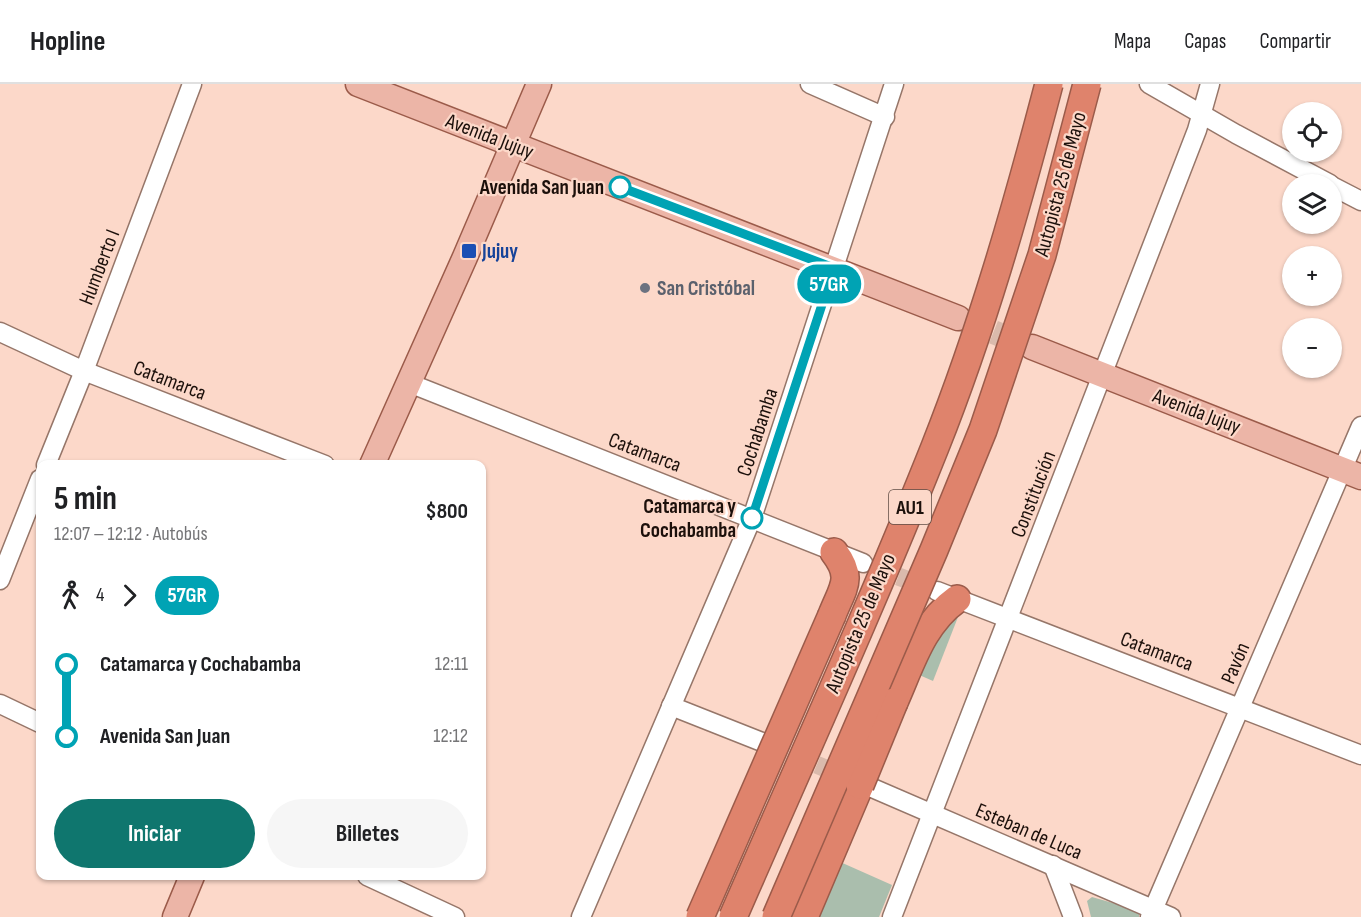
<!DOCTYPE html>
<html lang="es">
<head>
<meta charset="utf-8">
<style>
	:root { --surface:#fff; --page:#f6f6f6; --text:#202124; --muted:#757577; --line:#e0e0e0; --accent:#0f766e }
	body { margin:0; font-family:"Sofia Sans Condensed",sans-serif; background:var(--page); color:var(--text); height:100vh; display:flex; flex-direction:column; font-size:22px; white-space:nowrap }
	* { box-sizing:border-box; margin:0 }
	p { font-size:20px; color:var(--muted) }
	.icon { flex:none; width:33px; height:33px; fill:none; stroke:currentColor; stroke-width:2; stroke-linecap:round; stroke-linejoin:round }
	.map { position:relative; flex:1; overflow:hidden }
	.drawer { position:absolute; left:36px; top:376px; width:450px; height:420px; display:flex; flex-direction:column; background:var(--surface); border-radius:12px; box-shadow:0 2px 4px #0004 }
	.drawer>* { flex:none }
	.badge { padding:0 12px; border-radius:20px; font-size:21px; line-height:39px }
	.controls { position:absolute; left:1282px; top:18px; display:grid; gap:12px }
	.controls a { display:grid; place-items:center; width:60px; height:60px; border-radius:50%; background:var(--surface); box-shadow:0 2px 4px #0004; font-size:30px }
	.map>.badge { position:absolute; translate:-50% -50%; box-shadow:0 0 0 3px #fff }
	.legs { display:flex; align-items:center; gap:9px; height:66px; padding:0 18px; font-size:20px }
	.legs p { margin-inline-start:auto }
	.overview { display:flex; align-items:center; justify-content:space-between; height:102px; padding:0 18px }
	h1 { font-size:33px; font-weight:700; line-height:45px }
	.button { display:flex; gap:12px; margin-top:auto; padding:12px 18px }
	.button a { flex:1; height:69px; border-radius:36px; background:var(--accent); color:#fff; font-size:24px; font-weight:700; line-height:69px; text-align:center }
	.button a+a { background:var(--page); color:var(--text) }
	ul { padding:0 18px; list-style:none }
	li { display:flex; align-items:center; gap:21px; height:72px; font-size:22px }
	li i { display:grid; place-items:center; width:9px; height:100%; margin:0 8px; background:currentColor }
	li i::after { content:''; width:15px; height:15px; margin:-8px; border:4px solid; border-radius:50%; background:var(--surface) }
	li p { margin-inline-start:auto }
	li:first-child i { background:linear-gradient(#0000 50%,currentColor 0) }
	li:last-child i { background:linear-gradient(currentColor 50%,#0000 0) }
	header { display:flex; align-items:center; gap:36px; box-sizing:border-box; height:84px; padding:0 30px; background:var(--surface); border-bottom:2px solid var(--line) }
	header strong { font-size:28px }
	nav { display:flex; gap:33px; margin-inline-start:auto; font-size:21px }
	.map>svg:first-child { display:block }
	.green { fill:#aabead }
	.lines { fill:none; stroke-linecap:round; stroke-linejoin:round }
	.minor-tunnel { stroke:#dabaac; stroke-width:18; stroke-dasharray:18 9; stroke-linecap:butt }
	.major-tunnel { stroke:#dabaac; stroke-width:24; stroke-dasharray:24 12; stroke-linecap:butt }
	.minor-casing { stroke:#967669; stroke-width:21 }
	.major-casing { stroke:#9b5b4a; stroke-width:27 }
	.highway-casing { stroke:#9b5b4a; stroke-width:30 }
	.minor { stroke:#fff; stroke-width:18 }
	.major { stroke:#ecb5a7; stroke-width:24 }
	.highway { stroke:#df836c; stroke-width:27 }
	.highway-bridge-casing { stroke:#9b5b4a; stroke-width:30; stroke-linecap:butt }
	.highway-bridge { stroke:#df836c; stroke-width:27 }
	.line-1-casing { stroke:#fff; stroke-width:14 }
	.line-1 { stroke:#00a3b4; stroke-width:9 }
	.stop-1-dot { fill:#fff; stroke:#00a3b4; stroke-width:3 }
	.transit-dot { fill:#1a4fb4; stroke:#fcd8c9; stroke-width:2 }
	.worship-dot { fill:#6b7280; stroke:#fcd8c9; stroke-width:2 }
	.labels { text-anchor:middle; stroke-width:4.5; stroke-linejoin:round; paint-order:stroke }
	.shield { fill:#fcd8c9; stroke:#5f4c44; stroke-width:1.5 }
	.shield-label { font-size:20px; font-weight:bold; fill:#1c100b }
	.street-label { font-size:21px; fill:#1c100b; stroke:#fcd8c9 }
	.stop-label { font-size:21px; font-weight:bold; fill:#1c100b; stroke:#fcd8c9; text-anchor:end }
	.transit-label { font-size:21px; font-weight:bold; fill:#164399; stroke:#fcd8c9; text-anchor:start }
	.worship-label { font-size:21px; font-weight:bold; fill:#5b616d; stroke:#fcd8c9; text-anchor:start }
</style>
</head>
<body>
<header>
<strong>Hopline</strong>
<nav><a>Mapa</a><a>Capas</a><a>Compartir</a></nav>
</header>
<div class="map">
<svg width="1361" height="833" viewBox="0 0 1361 833">
	<rect width="100%" height="100%" fill="#fcd8c9"/>
	<!-- green -->
	<g class="green">
		<path d="M951 531 958 533 933 597 917 590Z"/>
		<path d="M838 777 892 801 879 833H812Z"/>
		<path d="M1092 813 1137 826 1139 827V833H1091L1087 817Z"/>
	</g>
	<g class="lines">
		<!-- minor-tunnel -->
		<g class="minor-tunnel">
			<path d="M873 483 929 504"/>
			<path d="M767 660 846 693"/>
		</g>
		<!-- major-tunnel -->
		<path class="major-tunnel" d="M960 235 1031 263"/>
		<defs>
			<g id="minor">
				<path d="M810 0 885 33"/>
				<path d="M1149 0 1236 50 1330 100"/>
				<path d="M1332 102 1361 117"/>
				<path d="M0 248 84 287 325 381"/>
				<path d="M409 299 863 479"/>
				<path d="M46 381 84 287 192 0"/>
				<path d="M0 496 40 395"/>
				<path d="M937 507 1361 671"/>
				<path d="M0 620 40 639"/>
				<path d="M671 622 767 660"/>
				<path d="M870 703 1171 833"/>
				<path d="M1053 781 1073 833"/>
				<path d="M367 792 455 833"/>
				<path d="M581 833 752 434 894 0"/>
				<path d="M892 833 1197 46 1210 0"/>
				<path d="M1150 833 1361 342"/>
			</g>
			<g id="major">
				<path d="M358 0 958 234"/>
				<path d="M1032 263 1361 393"/>
				<path d="M372 381 465 173 539 0"/>
				<path d="M175 833 192 792"/>
			</g>
			<g id="highway">
				<path d="M832 531C843 503 854 494 834 468"/>
				<path d="M894 618C911 580 922 540 957 515"/>
				<path d="M804 833 860 701"/>
			</g>
		</defs>
		<!-- minor casing -->
		<use href="#minor" class="minor-casing"/>
		<!-- major casing -->
		<use href="#major" class="major-casing"/>
		<!-- highway casing -->
		<use href="#highway" class="highway-casing"/>
		<!-- minor -->
		<use href="#minor" class="minor"/>
		<!-- major -->
		<use href="#major" class="major"/>
		<!-- highway -->
		<use href="#highway" class="highway"/>
		<defs>
			<g id="highway-bridge">
				<path d="M860 701 894 618"/>
				<path d="M700 833 832 531"/>
				<path d="M733 833C801 677 872 521 935 363 982 245 1017 122 1049 0"/>
				<path d="M776 833 934 466 983 346 1042 171 1087 0"/>
			</g>
		</defs>
		<!-- highway-bridge casing -->
		<use href="#highway-bridge" class="highway-bridge-casing"/>
		<!-- highway-bridge -->
		<use href="#highway-bridge" class="highway-bridge"/>
	</g>
	<g class="lines">
		<defs>
			<path id="line-1" d="M620 103 834 184 752 434"/>
		</defs>
		<!-- line-1 casing -->
		<use href="#line-1" class="line-1-casing"/>
		<!-- line-1 -->
		<use href="#line-1" class="line-1"/>
	</g>
	<!-- markers -->
	<g class="stop-1-dot">
		<circle cx="620" cy="103" r="10"/>
		<circle cx="752" cy="434" r="10"/>
	</g>
	<rect class="transit-dot" x="461" y="159" width="16" height="16" rx="3"/>
	<circle class="worship-dot" cx="645" cy="204" r="6"/>
	<g class="labels">
		<!-- shield labels -->
		<rect class="shield" x="889" y="406" width="42" height="34" rx="4.5"/>
		<g class="shield-label">
			<text x="910" y="430">AU1</text>
		</g>
		<!-- street labels -->
		<g class="street-label">
			<text transform="translate(490 52) rotate(21)" y="7">Avenida Jujuy</text>
			<text transform="translate(1060 100) rotate(-75)" y="7">Autopista 25 de Mayo</text>
			<text transform="translate(99 183) rotate(-69)" y="7">Humberto I</text>
			<text transform="translate(170 296) rotate(21)" y="7">Catamarca</text>
			<text transform="translate(1197 327) rotate(21)" y="7">Avenida Jujuy</text>
			<text transform="translate(757 348) rotate(-72)" y="7">Cochabamba</text>
			<text transform="translate(645 368) rotate(21)" y="7">Catamarca</text>
			<text transform="translate(1033 410) rotate(-69)" y="7">Constitución</text>
			<text transform="translate(860 539) rotate(-67)" y="7">Autopista 25 de Mayo</text>
			<text transform="translate(1157 567) rotate(21)" y="7">Catamarca</text>
			<text transform="translate(1235 579) rotate(-67)" y="7">Pavón</text>
			<text transform="translate(1029 747) rotate(23)" y="7">Esteban de Luca</text>
		</g>
		<!-- stop labels -->
		<g class="stop-label">
			<text x="604" y="110">Avenida San Juan</text>
			<text x="736" y="429">Catamarca y<tspan x="736" dy="24">Cochabamba</tspan></text>
		</g>
		<!-- transit labels -->
		<g class="transit-label">
			<text x="482" y="174">Jujuy</text>
		</g>
		<!-- worship labels -->
		<g class="worship-label">
			<text x="657" y="211">San Cristóbal</text>
		</g>
	</g>
</svg>
<div class="controls">
<a><svg class="icon" aria-label="locate" viewBox="0 0 24 24"><circle cx="12" cy="12" r="6"/><path d="M12 2v4M12 18v4M2 12h4M18 12h4"/></svg></a>
<a><svg class="icon" aria-label="layers" viewBox="0 0 24 24"><path d="M12 4l9 5-9 5-9-5zM3 14l9 5 9-5"/></svg></a>
<a>+</a>
<a>−</a>
</div>
<b class="badge" style="left:829px;top:200px;background:#00a3b4;color:#fff">57GR</b>
<section class="drawer">
<div class="overview"><div><h1>5 min</h1><p>12:07 – 12:12 · Autobús</p></div><b>$800</b></div>
<div class="legs"><svg class="icon" aria-label="walk" viewBox="0 0 24 24"><circle cx="13" cy="4" r="2"/><path d="M13 8l-2 6 4 7M11 14l-3 7M7 12l3-4h3l4 4"/></svg>4<svg class="icon" aria-label="forward" viewBox="0 0 24 24"><path d="M9 5l7 7-7 7"/></svg><b class="badge" style="background:#00a3b4;color:#fff">57GR</b></div>
<ul>
<li><i style="color:#00a3b4"></i><b>Catamarca y Cochabamba</b><p>12:11</p></li>
<li><i style="color:#00a3b4"></i><b>Avenida San Juan</b><p>12:12</p></li>
</ul>
<div class="button"><a>Iniciar</a><a>Billetes</a></div>
</section>
</div>
</body>
</html>
